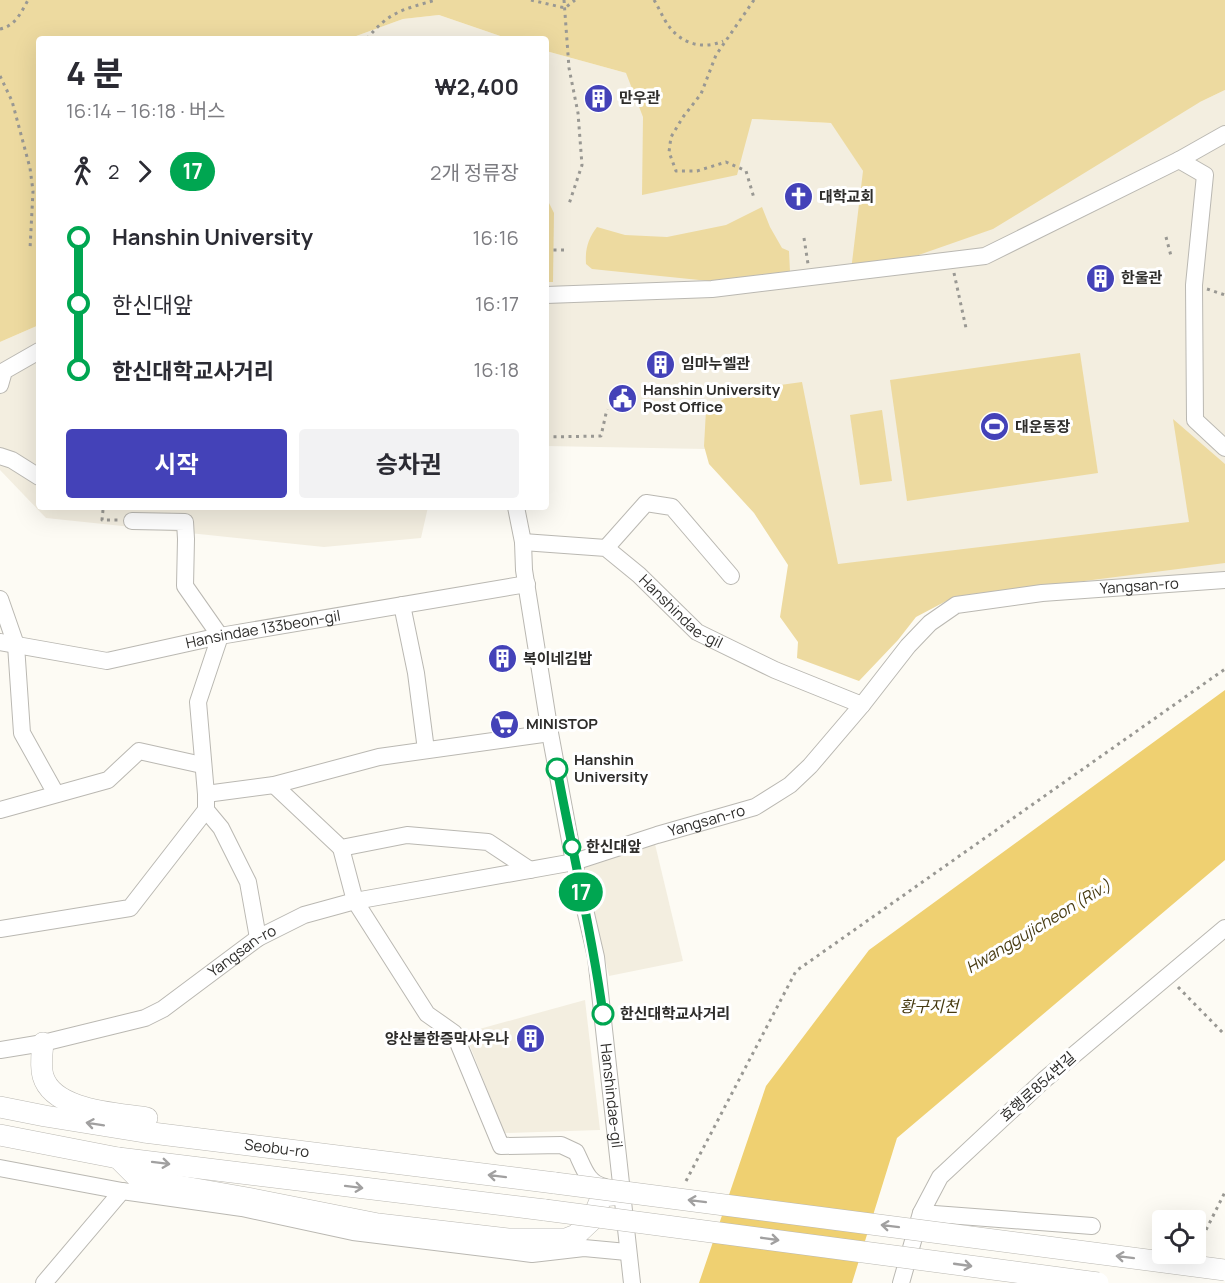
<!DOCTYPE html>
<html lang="ko">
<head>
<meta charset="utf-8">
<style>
	:root { --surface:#fff; --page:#f2f2f3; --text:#2b2b33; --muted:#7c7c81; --accent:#4442b8 }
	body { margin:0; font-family:Manrope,"Noto Sans KR",sans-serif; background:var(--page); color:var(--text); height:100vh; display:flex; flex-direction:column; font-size:22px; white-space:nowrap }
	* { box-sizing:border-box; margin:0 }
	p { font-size:20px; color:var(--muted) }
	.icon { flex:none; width:33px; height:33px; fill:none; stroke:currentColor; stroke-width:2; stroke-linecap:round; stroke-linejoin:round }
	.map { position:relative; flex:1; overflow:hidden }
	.side { position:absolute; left:36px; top:36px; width:513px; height:474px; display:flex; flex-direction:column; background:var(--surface); border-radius:6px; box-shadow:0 6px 24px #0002 }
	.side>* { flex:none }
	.badge { padding:0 12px; border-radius:20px; font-size:21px; line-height:39px }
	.controls { position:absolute; left:1152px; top:1210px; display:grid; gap:12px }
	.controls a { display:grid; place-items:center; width:54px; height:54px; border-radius:6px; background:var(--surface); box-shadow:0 6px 24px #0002; font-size:30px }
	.map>.badge { position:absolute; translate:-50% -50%; box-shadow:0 0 0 3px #fff }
	.legs { display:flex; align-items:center; gap:9px; height:66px; padding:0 30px; font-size:20px }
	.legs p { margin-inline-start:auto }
	.head { display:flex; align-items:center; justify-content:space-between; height:102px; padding:0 30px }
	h1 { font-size:33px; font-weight:700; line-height:45px }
	.cta { display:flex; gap:12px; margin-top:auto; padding:12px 30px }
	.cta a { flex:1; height:69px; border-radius:6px; background:var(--accent); color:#fff; font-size:24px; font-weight:700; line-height:69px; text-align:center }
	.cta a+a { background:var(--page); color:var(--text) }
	ul { padding:0 30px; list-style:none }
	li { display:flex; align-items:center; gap:21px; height:66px; font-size:22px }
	li i { display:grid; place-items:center; width:9px; height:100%; margin:0 8px; background:currentColor }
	li i::after { content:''; width:15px; height:15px; margin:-8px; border:4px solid; border-radius:50%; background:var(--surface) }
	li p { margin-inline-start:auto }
	li:first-child i { background:linear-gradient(#0000 50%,currentColor 0) }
	li:last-child i { background:linear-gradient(currentColor 50%,#0000 0) }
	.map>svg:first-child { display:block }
	.built { fill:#f3eee0 }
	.green { fill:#eddaa0 }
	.water { fill:#efd071 }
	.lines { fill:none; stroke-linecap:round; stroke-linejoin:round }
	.minor-casing { stroke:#bab8b2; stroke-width:18 }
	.major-casing { stroke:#bab8b2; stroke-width:22 }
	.path { stroke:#999893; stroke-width:3; stroke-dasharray:3 4.5; stroke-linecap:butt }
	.minor { stroke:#fff; stroke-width:16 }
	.major { stroke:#fff; stroke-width:21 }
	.major-bridge-casing { stroke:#bab8b2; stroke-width:22; stroke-linecap:butt }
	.major-bridge { stroke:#fff; stroke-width:21 }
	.oneway { stroke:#a1a0a0 }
	.line-1-casing { stroke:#fff; stroke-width:14 }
	.line-1 { stroke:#00a651; stroke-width:9 }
	.stop-1-dot { fill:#fff; stroke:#00a651; stroke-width:3 }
	.labels { text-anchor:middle; stroke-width:6; stroke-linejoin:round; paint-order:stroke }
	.poi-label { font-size:15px; font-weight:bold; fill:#2e2d2b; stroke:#fff; text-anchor:start }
	.street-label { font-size:15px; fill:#2e2d2b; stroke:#fff }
	.stop-label { font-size:15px; font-weight:bold; fill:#2e2d2b; stroke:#fff; text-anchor:start }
	.water-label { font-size:16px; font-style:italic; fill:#463a10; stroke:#fff }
</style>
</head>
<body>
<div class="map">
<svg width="1225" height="1283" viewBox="0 0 1225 1283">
	<rect width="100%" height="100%" fill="#fdfbf4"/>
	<!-- built -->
	<g class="built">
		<path d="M439 15 509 39H348L403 19Z"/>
		<path d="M546 51 626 73 752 119 832 123 863 171 1200 102 1225 90V574L957 600 858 604 705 449 546 446Z"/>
		<path d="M39 325V507H428L421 538 324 547 46 518 0 470V342Z"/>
		<path d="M654 840 683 961 609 976 583 862Z"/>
		<path d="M585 1000 600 1130 504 1133 465 1033Z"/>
	</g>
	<!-- green -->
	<g class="green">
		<path d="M0 0H1225V90L1200 102 993 229 850 279 863 171 831 123 752 119 737 175 642 195 643 117 626 73 546 51V39H509L439 15 403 19 348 39H39V325L0 342Z"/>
		<path d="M546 197 554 213 553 282H546Z"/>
		<path d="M762 207 770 227 782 248 789 251 790 272 709 281 592 269 586 264C585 249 588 239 597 227L625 235 667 237 726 225Z"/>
		<path d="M1080 353 1098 473 907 501 890 380Z"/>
		<path d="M802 382 838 564 1189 522 1173 419 1225 464V563L952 598 916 617 898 640 859 681 797 658 798 642 780 617 788 565 754 513 709 464 704 446 706 410 737 391Z"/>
		<path d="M882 410 892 481 860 485 850 415Z"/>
	</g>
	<!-- water -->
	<path class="water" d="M1225 690V860L897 1138 852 1283H699L766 1086 869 950Z"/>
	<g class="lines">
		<defs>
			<g id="minor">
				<path d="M1179 160 1225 134"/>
				<path d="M546 295 712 289 985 256 1179 160 1205 175 1194 285 1195 420 1225 448"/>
				<path d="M0 385 4 371 39 351"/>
				<path d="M0 456 12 460 39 477"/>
				<path id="s1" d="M516 507 523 542 524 570 550 733 574 862 596 957 632 1283"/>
				<path d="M132 521 185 522 186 539 185 586 220 636"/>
				<path id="s2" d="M523 542 606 548 639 575 697 632 775 670 862 705"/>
				<path d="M606 548 646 503 672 507 731 576"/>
				<path d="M0 599 16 645 22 733 56 794"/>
				<path d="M402 605 416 673 426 750"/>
				<path id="s3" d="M0 642 107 661 220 636 527 584"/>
				<path d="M274 785 341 848 407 835 488 842 530 870"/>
				<path d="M206 794 274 785 379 757 550 733"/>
				<path d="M0 810 108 780 139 751 202 765"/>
				<path d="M206 810 221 828 248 882 258 938"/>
				<path d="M341 848 355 901 427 1014 454 1033 501 1146 561 1145 576 1152C584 1168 587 1183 605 1187"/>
				<path d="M0 929 130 908 206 810V794L198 702 220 636"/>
				<path id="s4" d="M0 1050 43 1043 145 1018 163 1009 258 938 304 915 355 901 574 862 657 835 755 807 790 785 810 766 862 705 908 646 930 623 956 605 1042 593 1225 580"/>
				<path d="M0 1168 122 1191 242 1208 353 1232 532 1254 584 1248 627 1252"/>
				<path d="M921 1213 1092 1226"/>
				<path d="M44 1283 122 1191"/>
				<path d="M901 1283 921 1213 940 1177 1044 1080 1225 928"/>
			</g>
			<g id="major">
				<path d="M43 1043C42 1053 40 1066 43 1076 53 1111 117 1113 147 1118"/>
				<path id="s5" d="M0 1107 45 1116 144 1132 555 1183"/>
				<path d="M0 1135 118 1158 545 1210"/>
				<path d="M118 1158 139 1179 247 1198 378 1224 508 1239H566L576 1235 592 1220 602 1196 622 1194"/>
			</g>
		</defs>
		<!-- minor casing -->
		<use href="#minor" class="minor-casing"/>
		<!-- major casing -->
		<use href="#major" class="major-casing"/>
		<!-- path -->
		<g class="path">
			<path d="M531 0 565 8 575 0"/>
			<path d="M564 0 569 68 578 113 582 165 569 204"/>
			<path d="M654 0C659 8 663 18 668 25 681 44 703 50 723 41"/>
			<path d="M754 0 716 55 701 94 683 117 671 137 669 152 676 171H697L726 162 746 171 754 198"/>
			<path d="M0 29C15 26 21 13 28 0"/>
			<path d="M367 39C388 12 404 9 436 0"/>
			<path d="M0 76 12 101 30 168 33 191 30 249"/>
			<path d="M1166 237 1171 256"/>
			<path d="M804 238 808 264"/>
			<path d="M546 250H568"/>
			<path d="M954 273 966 328"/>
			<path d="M1207 289 1225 295"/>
			<path d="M546 437 601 436 607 409"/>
			<path d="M103 510 102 520H118"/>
			<path d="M1178 987 1225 1035"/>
			<path d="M686 1181 796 971 1225 669"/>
			<path d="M1196 1250 1225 1192"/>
		</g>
		<!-- minor -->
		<use href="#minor" class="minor"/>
		<!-- major -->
		<use href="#major" class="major"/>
		<defs>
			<g id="major-bridge">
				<path d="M555 1183 1225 1270"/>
				<path d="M545 1210 1098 1283"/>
			</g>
		</defs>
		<!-- major-bridge casing -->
		<use href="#major-bridge" class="major-bridge-casing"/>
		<!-- major-bridge -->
		<use href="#major-bridge" class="major-bridge"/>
	</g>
	<!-- one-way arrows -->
	<defs><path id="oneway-shaft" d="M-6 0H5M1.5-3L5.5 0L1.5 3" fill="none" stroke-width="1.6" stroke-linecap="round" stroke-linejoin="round" transform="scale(1.5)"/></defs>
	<g class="oneway">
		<use href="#oneway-shaft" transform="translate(95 1124) rotate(-171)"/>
		<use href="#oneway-shaft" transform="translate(161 1163) rotate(7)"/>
		<use href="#oneway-shaft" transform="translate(497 1176) rotate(-173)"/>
		<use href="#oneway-shaft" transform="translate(354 1187) rotate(7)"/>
		<use href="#oneway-shaft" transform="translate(697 1201) rotate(-173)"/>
		<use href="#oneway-shaft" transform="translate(890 1226) rotate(-173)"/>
		<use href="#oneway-shaft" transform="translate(770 1239) rotate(8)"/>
		<use href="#oneway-shaft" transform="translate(1125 1257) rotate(-173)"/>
		<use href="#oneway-shaft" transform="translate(963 1265) rotate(8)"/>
	</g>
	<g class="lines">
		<defs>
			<path id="line-1" d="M557 769C572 851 592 932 603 1014"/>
		</defs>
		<!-- line-1 casing -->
		<use href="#line-1" class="line-1-casing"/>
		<!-- line-1 -->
		<use href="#line-1" class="line-1"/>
	</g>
	<!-- icons -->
	<defs>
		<symbol id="building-disc" viewBox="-11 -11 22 22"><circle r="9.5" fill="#4442b8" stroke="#fff"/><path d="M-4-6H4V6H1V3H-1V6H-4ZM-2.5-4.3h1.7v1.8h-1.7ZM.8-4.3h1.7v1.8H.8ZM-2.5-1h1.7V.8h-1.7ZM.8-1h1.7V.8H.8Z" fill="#fff"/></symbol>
		<symbol id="church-disc" viewBox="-11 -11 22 22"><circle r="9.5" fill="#4442b8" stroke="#fff"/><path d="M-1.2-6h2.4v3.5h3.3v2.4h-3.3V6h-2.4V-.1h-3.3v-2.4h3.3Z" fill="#fff"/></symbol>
		<symbol id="civic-disc" viewBox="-11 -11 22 22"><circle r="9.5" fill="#4442b8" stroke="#fff"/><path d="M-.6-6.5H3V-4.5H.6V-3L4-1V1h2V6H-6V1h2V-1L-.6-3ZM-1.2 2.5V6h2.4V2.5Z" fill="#fff"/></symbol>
		<symbol id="stadium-disc" viewBox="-11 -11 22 22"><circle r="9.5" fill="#4442b8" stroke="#fff"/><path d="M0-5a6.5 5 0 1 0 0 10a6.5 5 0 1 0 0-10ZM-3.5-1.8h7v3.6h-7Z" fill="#fff"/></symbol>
		<symbol id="supermarket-disc" viewBox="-11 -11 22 22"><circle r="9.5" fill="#4442b8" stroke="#fff"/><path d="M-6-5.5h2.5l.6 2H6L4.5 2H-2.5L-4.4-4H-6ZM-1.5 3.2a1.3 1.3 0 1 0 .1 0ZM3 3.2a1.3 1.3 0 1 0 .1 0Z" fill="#fff"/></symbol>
	</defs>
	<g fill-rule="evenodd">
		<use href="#building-disc" x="582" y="82" width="33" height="33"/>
		<use href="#church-disc" x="782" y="180" width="33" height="33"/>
		<use href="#building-disc" x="1084" y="262" width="33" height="33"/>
		<use href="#building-disc" x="644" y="348" width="33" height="33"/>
		<use href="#civic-disc" x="606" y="382" width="33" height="33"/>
		<use href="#stadium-disc" x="978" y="410" width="33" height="33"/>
		<use href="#building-disc" x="486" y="642" width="33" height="33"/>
		<use href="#supermarket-disc" x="488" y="708" width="33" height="33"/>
		<use href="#building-disc" x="514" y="1022" width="33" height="33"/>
	</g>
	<!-- markers -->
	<g class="stop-1-dot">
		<circle cx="557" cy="769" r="10"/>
		<circle cx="572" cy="847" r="8"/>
		<circle cx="603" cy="1014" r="10"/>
	</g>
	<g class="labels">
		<!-- poi labels -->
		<g class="poi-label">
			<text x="619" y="103">만우관</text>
			<text x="819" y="202">대학교회</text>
			<text x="1121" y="283">한울관</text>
			<text x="681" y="369">임마누엘관</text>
			<text x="643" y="395">Hanshin University<tspan x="643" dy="17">Post Office</tspan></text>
			<text x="1015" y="432">대운동장</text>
			<text x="523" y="664">복이네김밥</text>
			<text x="526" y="729">MINISTOP</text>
			<text x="509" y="1044" text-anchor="end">양산불한증막사우나</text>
		</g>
		<!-- street labels -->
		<g class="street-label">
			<text dy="5" stroke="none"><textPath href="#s4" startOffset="1275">Yangsan-ro</textPath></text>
			<text dy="5" stroke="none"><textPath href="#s2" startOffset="182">Hanshindae-gil</textPath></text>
			<text dy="5" stroke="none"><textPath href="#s3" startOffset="268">Hansindae 133beon-gil</textPath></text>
			<text dy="5" stroke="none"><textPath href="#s4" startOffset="753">Yangsan-ro</textPath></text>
			<text dy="5" stroke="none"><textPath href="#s4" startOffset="267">Yangsan-ro</textPath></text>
			<text transform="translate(1038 1087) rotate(-42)" y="5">효행로854번길</text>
			<text dy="5" stroke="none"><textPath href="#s1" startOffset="597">Hanshindae-gil</textPath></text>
			<text dy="5" stroke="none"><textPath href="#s5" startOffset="280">Seobu-ro</textPath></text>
		</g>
		<!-- stop labels -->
		<g class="stop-label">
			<text x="574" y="765">Hanshin<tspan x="574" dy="17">University</tspan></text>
			<text x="586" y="852">한신대앞</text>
			<text x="620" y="1019">한신대학교사거리</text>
		</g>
		<!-- water labels -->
		<g class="water-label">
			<text transform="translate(1038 926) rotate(-31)" y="6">Hwanggujicheon (Riv.)</text>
			<text x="929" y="1012">황구지천</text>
		</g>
	</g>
</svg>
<div class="controls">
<a><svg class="icon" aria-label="locate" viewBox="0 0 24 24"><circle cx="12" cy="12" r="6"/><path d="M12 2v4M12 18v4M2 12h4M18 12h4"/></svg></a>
</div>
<b class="badge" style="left:581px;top:892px;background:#00a651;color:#fff">17</b>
<section class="side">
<div class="head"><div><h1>4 분</h1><p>16:14 – 16:18 · 버스</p></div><b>₩2,400</b></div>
<div class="legs"><svg class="icon" aria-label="walk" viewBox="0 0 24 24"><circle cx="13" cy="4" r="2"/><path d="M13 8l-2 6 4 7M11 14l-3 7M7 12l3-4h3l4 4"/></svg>2<svg class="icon" aria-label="forward" viewBox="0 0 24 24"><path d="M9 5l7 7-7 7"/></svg><b class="badge" style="background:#00a651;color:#fff">17</b><p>2개 정류장</p></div>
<ul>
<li><i style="color:#00a651"></i><b>Hanshin University</b><p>16:16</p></li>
<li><i style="color:#00a651"></i><span>한신대앞</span><p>16:17</p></li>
<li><i style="color:#00a651"></i><b>한신대학교사거리</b><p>16:18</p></li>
</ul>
<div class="cta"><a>시작</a><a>승차권</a></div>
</section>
</div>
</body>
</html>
